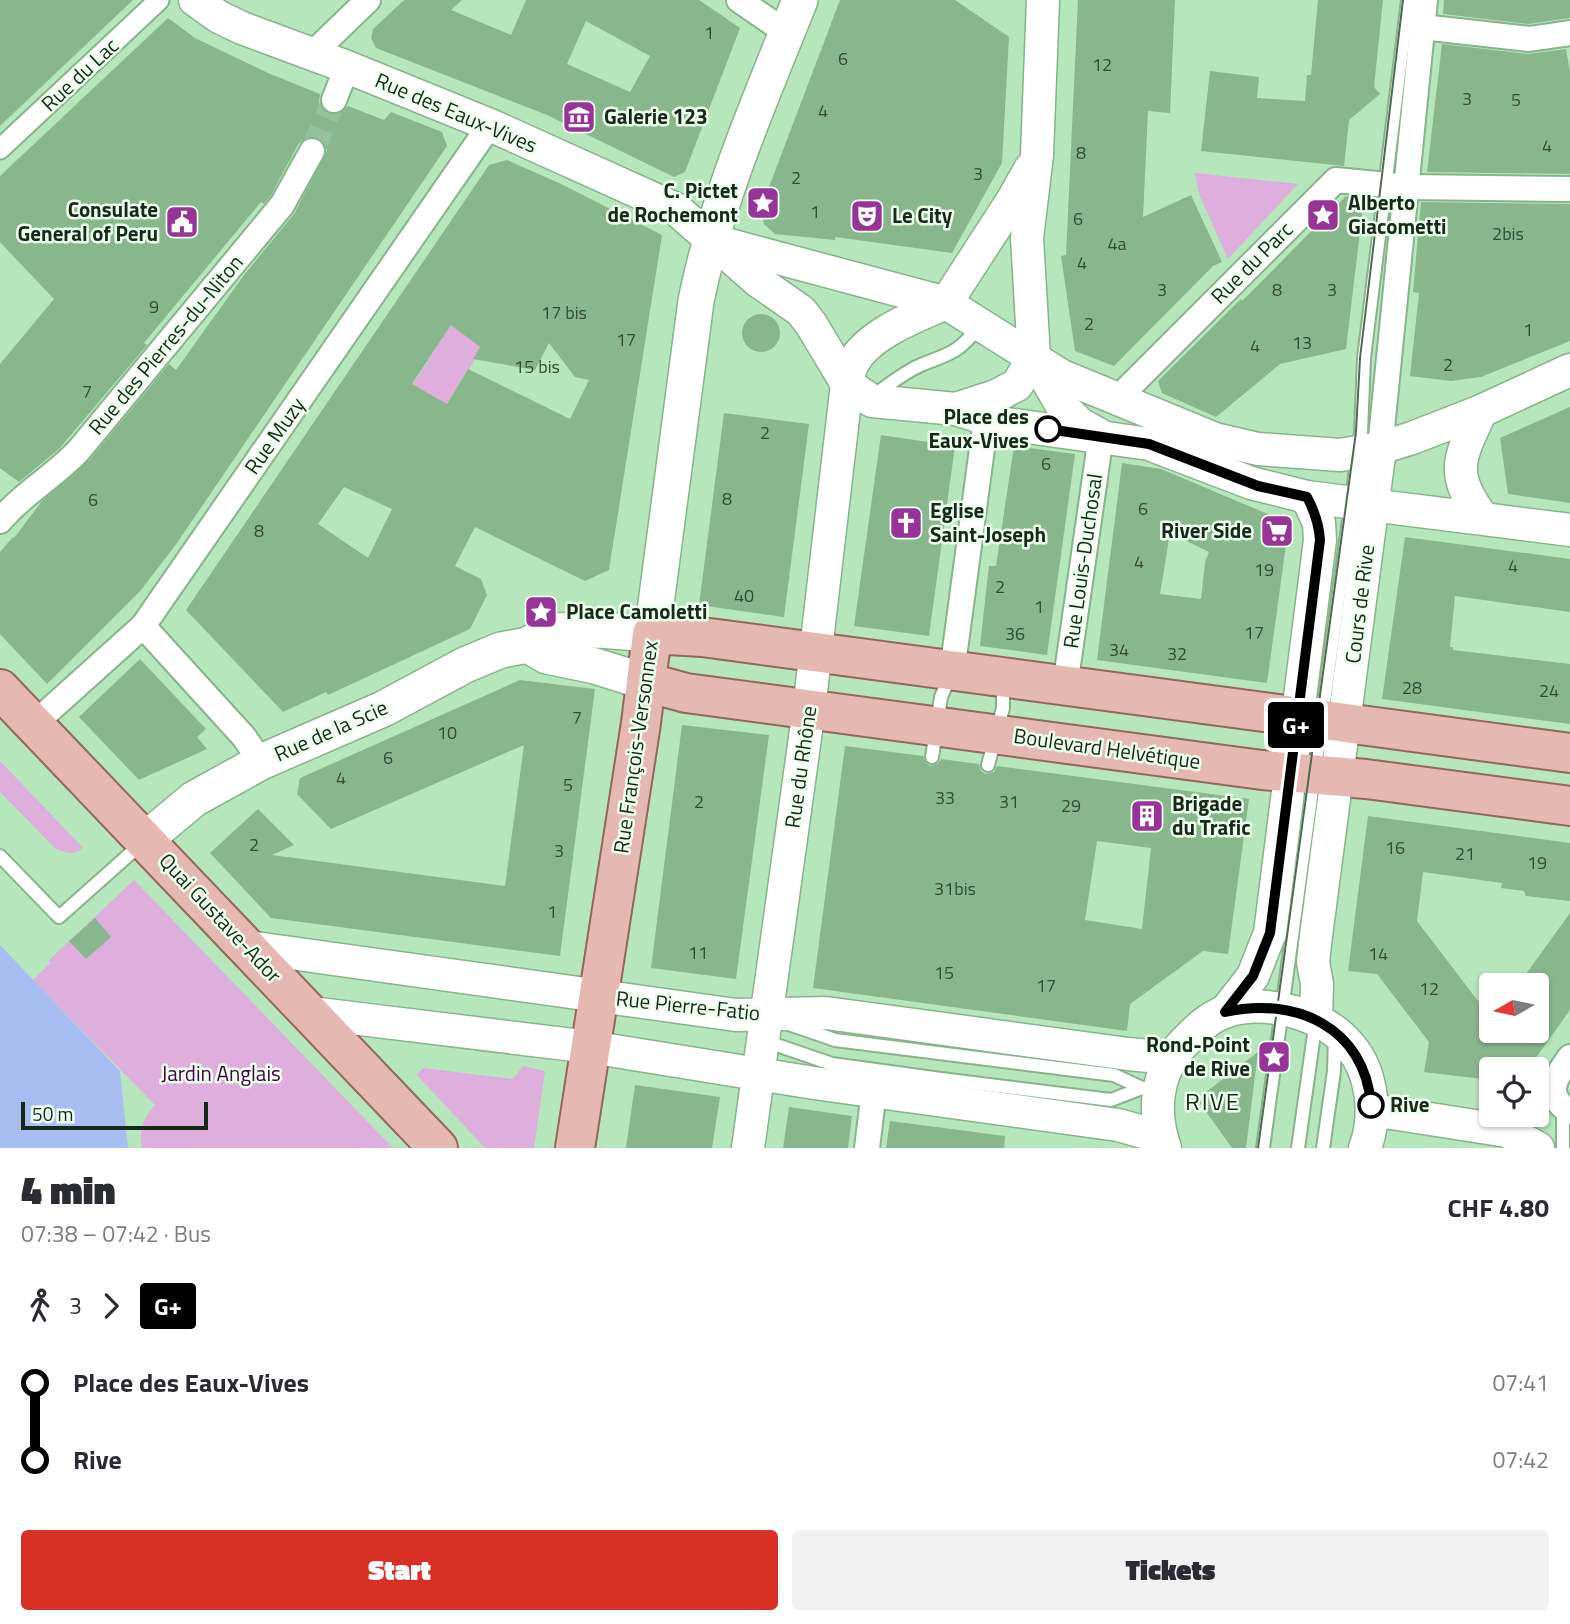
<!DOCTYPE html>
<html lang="en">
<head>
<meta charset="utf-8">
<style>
	:root { --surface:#fff; --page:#f2f2f3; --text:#2b2b33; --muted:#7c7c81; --accent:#d93025 }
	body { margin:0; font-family:"Titillium Web",sans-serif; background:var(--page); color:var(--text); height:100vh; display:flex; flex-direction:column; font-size:26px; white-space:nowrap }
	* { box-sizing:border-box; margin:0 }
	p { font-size:23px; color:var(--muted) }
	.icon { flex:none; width:38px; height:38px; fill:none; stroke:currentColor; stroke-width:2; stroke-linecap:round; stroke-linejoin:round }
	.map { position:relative; height:1148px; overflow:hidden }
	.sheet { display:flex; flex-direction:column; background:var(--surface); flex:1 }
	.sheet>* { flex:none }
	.badge { padding:0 14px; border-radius:5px; font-size:24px; line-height:46px }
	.needle { width:46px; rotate:261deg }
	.controls { position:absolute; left:1479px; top:973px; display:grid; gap:14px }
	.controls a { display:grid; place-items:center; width:70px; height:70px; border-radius:7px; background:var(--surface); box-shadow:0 2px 5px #0004; font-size:35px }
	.scale { position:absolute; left:21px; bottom:18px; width:187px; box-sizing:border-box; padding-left:7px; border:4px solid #172919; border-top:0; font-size:19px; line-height:24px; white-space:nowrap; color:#172919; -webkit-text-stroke:5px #ecffed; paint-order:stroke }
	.map>.badge { position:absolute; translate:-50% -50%; box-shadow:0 0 0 4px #fff }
	.legs { display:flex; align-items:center; gap:10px; height:77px; padding:0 21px; font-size:23px }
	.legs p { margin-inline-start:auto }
	.head { display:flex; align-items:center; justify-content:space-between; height:119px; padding:0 21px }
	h1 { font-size:38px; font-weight:800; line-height:52px }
	.action { display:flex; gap:14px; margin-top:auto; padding:14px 21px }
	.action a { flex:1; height:80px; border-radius:7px; background:var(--accent); color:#fff; font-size:28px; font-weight:800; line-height:80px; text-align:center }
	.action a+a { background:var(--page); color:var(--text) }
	ul { padding:0 21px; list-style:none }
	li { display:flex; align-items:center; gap:24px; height:77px; font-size:26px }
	li i { display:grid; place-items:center; width:10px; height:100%; margin:0 9px; background:currentColor }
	li i::after { content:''; width:18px; height:18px; margin:-9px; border:5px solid; border-radius:50%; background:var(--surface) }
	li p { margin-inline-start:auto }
	li:first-child i { background:linear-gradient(#0000 50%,currentColor 0) }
	li:last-child i { background:linear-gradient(currentColor 50%,#0000 0) }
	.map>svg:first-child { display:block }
	.green { fill:#deaedc }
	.water { fill:#a8bef3 }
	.building { fill:#89b78d; fill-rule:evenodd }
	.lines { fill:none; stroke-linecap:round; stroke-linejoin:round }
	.minor-tunnel { stroke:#96c09b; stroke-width:24; stroke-dasharray:24 12; stroke-linecap:butt }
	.service-casing { stroke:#87b48b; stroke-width:16 }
	.pedestrian-casing { stroke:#87b48b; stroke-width:23 }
	.minor-casing { stroke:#87b48b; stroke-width:28 }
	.tertiary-casing { stroke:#87b48b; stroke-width:35 }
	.secondary-casing { stroke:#87b48b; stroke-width:38 }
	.primary-casing { stroke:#93675b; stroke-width:42 }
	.service { stroke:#fff; stroke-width:12 }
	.pedestrian { stroke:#fff; stroke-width:19 }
	.minor { stroke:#fff; stroke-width:24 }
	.tertiary { stroke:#fff; stroke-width:32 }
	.secondary { stroke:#fff; stroke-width:35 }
	.primary { stroke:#e6b8b2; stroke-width:38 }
	.tram { stroke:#4e6b51; stroke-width:2 }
	.line-1-casing { stroke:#fff; stroke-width:16 }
	.line-1 { stroke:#000; stroke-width:10 }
	.stop-1-dot { fill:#fff; stroke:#000; stroke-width:3.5 }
	.labels { text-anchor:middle; stroke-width:5; stroke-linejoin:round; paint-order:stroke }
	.number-label { font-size:18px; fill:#344c36 }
	.street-label { font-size:21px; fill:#172919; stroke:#ecffed }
	.poi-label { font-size:21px; font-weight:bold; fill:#172919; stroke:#ecffed; text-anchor:start }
	.stop-label { font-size:21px; font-weight:bold; fill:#172919; stroke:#ecffed; text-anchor:end }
	.park-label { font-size:21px; fill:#480149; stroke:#ecffed }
	.quarter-label { font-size:24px; letter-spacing:2px; fill:#172919; stroke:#ecffed }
</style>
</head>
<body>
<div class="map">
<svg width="1570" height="1148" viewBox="0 0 1570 1148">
	<rect width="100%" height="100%" fill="#b6e6bb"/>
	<!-- green -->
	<g class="green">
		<path d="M1195 173 1298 184 1228 259 1199 194Z"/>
		<path d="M458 314 481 347 469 370H467L447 404 406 395Z"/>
		<path d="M0 761 83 848C75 856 64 853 55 848L0 792Z"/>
		<path d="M134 880 393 1148H142C138 1130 144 1118 155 1105L33 980 50 963 48 961Z"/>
		<path d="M523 1066 545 1071 534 1148H485L417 1075 423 1068 513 1079Z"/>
	</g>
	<!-- water -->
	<path class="water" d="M0 945 120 1071 128 1148H0Z"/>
	<!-- building -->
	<g class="building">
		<path d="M0 0H133L0 126Z"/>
		<path d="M404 0H462L451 10 511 35 526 0H699L740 28 685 172 674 177 547 115 376 48 371 38 373 29ZM586 21 650 56 630 92 567 64Z"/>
		<path d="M840 0H955L1009 37 1002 163 952 253 835 237V240L775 234 764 224 761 208Z"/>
		<path d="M1078 0H1175L1170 113 1148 111 1143 217 1191 195 1222 262 1213 266 1114 366 1075 351 1061 256 1066 255Z"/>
		<path d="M1318 0H1383L1374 87 1380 94 1349 120 1344 166 1201 151 1210 71 1259 77 1257 98 1305 101 1307 75H1311Z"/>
		<path d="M1444 0H1570V18L1529 24 1443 14Z"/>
		<path d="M168 18 195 38 268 73 320 94 319 103 328 114 337 115 348 106 384 120 391 112 442 132 447 146 177 543 141 590 47 684 0 634V552L13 537 14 538 42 501 90 459 169 364 176 370 244 275 294 214 327 151 325 144 319 138 311 136 299 143 270 197 264 204 261 202 144 343 147 345 59 449 19 482 0 468V364L54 299 0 242V176Z"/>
		<path d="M1442 44 1528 54 1566 49 1570 71V174L1427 172Z"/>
		<path d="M507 160 559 183 662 235 609 570 585 581 475 527 455 566 481 579 487 595 470 629 328 695 326 692 283 712 186 610 489 165ZM451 325 480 347 473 359 535 370 549 343 575 377 589 380 570 419 468 369 447 404 412 384ZM344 487 392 509 368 558 318 524Z"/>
		<path d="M1346 196 1364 198 1346 349 1280 364 1216 417 1162 393 1158 381 1241 299 1242 301 1272 271Z"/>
		<path d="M1421 202 1570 204V341L1481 377 1451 381 1410 376 1419 293 1413 292Z"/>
		<circle cx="761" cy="333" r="19"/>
		<path d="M1570 407V503L1508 494 1500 438Z"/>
		<path d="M724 413 809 424 784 617 699 605Z"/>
		<path d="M881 435 955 446 929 636 854 626Z"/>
		<path d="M1014 446 1075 454 1047 655 980 646 989 566H996Z"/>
		<path d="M1122 463 1161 469 1289 523 1267 683 1097 660ZM1170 533 1209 552 1205 562 1201 599 1160 594Z"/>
		<path d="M1405 537 1570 559V612L1455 596 1450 647H1453V650L1570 664V724L1382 699Z"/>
		<path d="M140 659 206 729 197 737 207 749 139 780 79 717Z"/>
		<path d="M520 680 595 689 560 956 271 918 210 853 258 809 294 845 272 855 505 886 524 745 331 829 297 794 300 778Z"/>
		<path d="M682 725 769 735 736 979 651 968Z"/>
		<path d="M845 746 923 756 926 763 931 766 938 763 941 759 979 764 981 771 986 774 994 772 997 766 1249 799 1228 954 1203 951 1130 1004 1127 1031 813 988ZM1097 841 1151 848 1142 929 1085 920Z"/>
		<path d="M1368 816 1570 843V901L1526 896 1524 891 1501 888 1502 883 1423 872 1417 921 1491 1018V1031H1536V985H1518L1570 913V1010L1528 1069H1491V1080L1424 1072 1429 1042 1377 974 1348 971Z"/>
		<path d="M95 918 111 937 86 959 69 941Z"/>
		<path d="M1258 1052 1246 1148H1232L1197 1099Z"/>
		<path d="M635 1085 720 1097 712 1148H626Z"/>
		<path d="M789 1107 852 1116 848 1148H783Z"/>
		<path d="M890 1121 1005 1136 1004 1148H886Z"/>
	</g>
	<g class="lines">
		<!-- minor-tunnel -->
		<path class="minor-tunnel" d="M312 151 334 100"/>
		<defs>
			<g id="service">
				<path d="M874 395C889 385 904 372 921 365 953 352 956 354 980 326"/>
				<path d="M932 757 941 697 950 676"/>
				<path d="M988 765 1003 708V690L998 685"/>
				<path d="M0 856 59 917 141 844"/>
				<path d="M786 1023 835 1040 1114 1075 1142 1088"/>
				<path d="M762 1040 832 1064 941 1079 1111 1100 1142 1088"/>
				<path d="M1263 1148 1361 432 1364 358 1408 0"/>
				<path d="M1298 1148 1316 1020"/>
				<path d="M1323 1148 1334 1071 1335 1037"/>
				<path d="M1563 1148V1108"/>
			</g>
			<path id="pedestrian" d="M0 149 159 0"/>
			<g id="minor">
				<path d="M739 0 787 33"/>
				<path d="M1422 27 1529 39 1570 33"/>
				<path d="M311 55 368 0"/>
				<path d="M334 100 347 67"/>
				<path d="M1118 398 1336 180 1408 187 1570 189"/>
				<path d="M1380 448 1425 0"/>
				<path d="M0 521C22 494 55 476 79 450L282 205 312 151"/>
				<path d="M143 626 244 737 261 762"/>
				<path d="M952 672 986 419"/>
				<path d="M1065 686 1101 436"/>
				<path d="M34 724 143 626 490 125"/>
				<path d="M1570 1057C1555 1078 1543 1095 1570 1112"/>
				<path d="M867 1148 874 1091"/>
			</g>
			<g id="tertiary">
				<path d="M195 0 219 17 242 28 347 67 490 125 676 209 758 281 801 311 811 324 847 384 872 401 956 409 1000 423 1149 444 1251 483 1307 497 1570 530"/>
				<path d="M1043 0 1037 155 1027 238 1034 357 1062 406 1080 424 1098 434"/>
				<path d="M722 243 946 303 1062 376 1215 439 1258 449 1340 455 1380 448 1412 438 1479 412 1570 370"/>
				<path d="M946 303 1012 201 1030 169"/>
				<path d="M956 409 996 396 1017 385 1034 357"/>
				<path d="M1481 411C1460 457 1448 473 1483 518"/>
				<path d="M248 947 736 1015 826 1013 1128 1054 1171 1058"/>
				<path d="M1225 1012 1253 976 1270 933 1320 540 1319 523 1307 497"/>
				<path d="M311 1013 590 1047 814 1083 1118 1125 1161 1137"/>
				<path d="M1316 1020 1317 984 1313 962 1316 936 1380 448"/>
				<path d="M1372 1110 1507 1131 1538 1148"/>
				<path d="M748 1148 809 709 847 384C848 377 850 369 853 363 869 333 917 316 946 303"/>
				<path d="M1165 1148C1153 1114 1155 1075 1180 1047 1193 1033 1208 1017 1227 1011 1266 999 1323 1013 1350 1046 1373 1073 1377 1116 1365 1148"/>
			</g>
			<g id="secondary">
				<path d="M528 645 547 656 595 666 646 682"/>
				<path d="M146 839 194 799 261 762 383 709 465 665 501 650 528 645 550 631 599 630 652 634 696 301C717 197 761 98 800 0"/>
			</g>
			<g id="primary">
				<path d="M646 682 686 693 1262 770 1366 779 1570 806"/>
				<path d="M0 689 438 1148"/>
				<path d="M575 1148 641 723 652 634 702 637 1570 753"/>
			</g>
		</defs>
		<!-- service casing -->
		<use href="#service" class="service-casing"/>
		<!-- pedestrian casing -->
		<use href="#pedestrian" class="pedestrian-casing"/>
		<!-- minor casing -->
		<use href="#minor" class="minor-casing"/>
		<!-- tertiary casing -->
		<use href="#tertiary" class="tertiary-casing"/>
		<!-- secondary casing -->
		<use href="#secondary" class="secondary-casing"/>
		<!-- primary casing -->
		<use href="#primary" class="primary-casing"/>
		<!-- service -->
		<use href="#service" class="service"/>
		<!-- pedestrian -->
		<use href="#pedestrian" class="pedestrian"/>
		<!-- minor -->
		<use href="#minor" class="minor"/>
		<!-- tertiary -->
		<use href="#tertiary" class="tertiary"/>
		<!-- secondary -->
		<use href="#secondary" class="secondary"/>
		<!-- primary -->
		<use href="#primary" class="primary"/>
		<!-- tram -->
		<path class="tram" d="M1258 1148 1356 432 1360 358 1403 0"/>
	</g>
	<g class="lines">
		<defs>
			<path id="line-1" d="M1048 429 1149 444 1258 486 1307 497C1315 512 1319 524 1320 540L1270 933 1253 976 1225 1012C1295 996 1365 1027 1371 1105"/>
		</defs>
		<!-- line-1 casing -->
		<use href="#line-1" class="line-1-casing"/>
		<!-- line-1 -->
		<use href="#line-1" class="line-1"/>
	</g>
	<!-- icons -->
	<defs>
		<symbol id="museum-square" viewBox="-11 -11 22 22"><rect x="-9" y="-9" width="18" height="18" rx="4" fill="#983499" stroke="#ecffed"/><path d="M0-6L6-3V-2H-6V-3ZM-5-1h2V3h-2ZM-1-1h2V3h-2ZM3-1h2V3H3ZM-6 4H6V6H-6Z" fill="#fff"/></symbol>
		<symbol id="sight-square" viewBox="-11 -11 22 22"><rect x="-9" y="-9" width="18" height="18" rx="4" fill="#983499" stroke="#ecffed"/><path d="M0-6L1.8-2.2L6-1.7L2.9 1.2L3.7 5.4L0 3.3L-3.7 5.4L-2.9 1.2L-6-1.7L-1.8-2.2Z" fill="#fff"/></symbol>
		<symbol id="theatre-square" viewBox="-11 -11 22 22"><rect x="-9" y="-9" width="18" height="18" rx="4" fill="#983499" stroke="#ecffed"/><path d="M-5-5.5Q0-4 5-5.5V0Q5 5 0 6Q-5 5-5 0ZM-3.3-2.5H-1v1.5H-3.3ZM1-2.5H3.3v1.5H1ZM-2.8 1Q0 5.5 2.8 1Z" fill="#fff"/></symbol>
		<symbol id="civic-square" viewBox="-11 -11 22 22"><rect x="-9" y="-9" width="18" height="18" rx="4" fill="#983499" stroke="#ecffed"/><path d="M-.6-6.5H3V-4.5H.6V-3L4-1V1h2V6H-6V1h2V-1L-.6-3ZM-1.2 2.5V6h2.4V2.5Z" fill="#fff"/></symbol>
		<symbol id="church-square" viewBox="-11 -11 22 22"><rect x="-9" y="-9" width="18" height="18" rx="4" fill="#983499" stroke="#ecffed"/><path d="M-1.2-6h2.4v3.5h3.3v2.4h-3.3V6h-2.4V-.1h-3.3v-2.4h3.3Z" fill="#fff"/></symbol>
		<symbol id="supermarket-square" viewBox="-11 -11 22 22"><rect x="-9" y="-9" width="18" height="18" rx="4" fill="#983499" stroke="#ecffed"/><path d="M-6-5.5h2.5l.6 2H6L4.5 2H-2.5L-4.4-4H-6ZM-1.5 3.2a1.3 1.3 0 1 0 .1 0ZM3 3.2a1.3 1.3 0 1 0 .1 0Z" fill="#fff"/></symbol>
		<symbol id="building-square" viewBox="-11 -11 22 22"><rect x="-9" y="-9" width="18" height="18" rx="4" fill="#983499" stroke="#ecffed"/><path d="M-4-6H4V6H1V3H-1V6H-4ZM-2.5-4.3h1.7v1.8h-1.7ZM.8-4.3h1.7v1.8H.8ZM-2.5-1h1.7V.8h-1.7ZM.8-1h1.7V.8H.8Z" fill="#fff"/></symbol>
	</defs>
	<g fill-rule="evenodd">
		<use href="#museum-square" x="560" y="98" width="38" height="38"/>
		<use href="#sight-square" x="744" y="184" width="38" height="38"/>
		<use href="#sight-square" x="1304" y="196" width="38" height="38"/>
		<use href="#theatre-square" x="848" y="197" width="38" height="38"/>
		<use href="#civic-square" x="163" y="203" width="38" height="38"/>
		<use href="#church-square" x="887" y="504" width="38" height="38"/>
		<use href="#supermarket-square" x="1258" y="512" width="38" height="38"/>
		<use href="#sight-square" x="522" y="593" width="38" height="38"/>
		<use href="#building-square" x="1128" y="797" width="38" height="38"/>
		<use href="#sight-square" x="1255" y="1038" width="38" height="38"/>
	</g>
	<!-- markers -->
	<g class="stop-1-dot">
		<circle cx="1048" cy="429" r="12"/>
		<circle cx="1371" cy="1105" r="12"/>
	</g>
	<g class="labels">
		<!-- number labels -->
		<g class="number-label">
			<text x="709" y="39">1</text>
			<text x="843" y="65">6</text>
			<text x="1102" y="71">12</text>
			<text x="1467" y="105">3</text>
			<text x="1516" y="106">5</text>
			<text x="823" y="117">4</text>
			<text x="1547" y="152">4</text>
			<text x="1081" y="159">8</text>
			<text x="978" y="180">3</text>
			<text x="796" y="184">2</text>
			<text x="815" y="218">1</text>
			<text x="1078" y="225">6</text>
			<text x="1508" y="240">2bis</text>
			<text x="1117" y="250">4a</text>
			<text x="1082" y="269">4</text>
			<text x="1162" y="296">3</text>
			<text x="1277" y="296">8</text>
			<text x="1332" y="296">3</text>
			<text x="154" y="313">9</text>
			<text x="564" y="319">17 bis</text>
			<text x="1089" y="330">2</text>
			<text x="1528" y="336">1</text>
			<text x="626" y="346">17</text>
			<text x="1302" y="349">13</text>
			<text x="1255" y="352">4</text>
			<text x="1448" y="371">2</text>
			<text x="537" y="373">15 bis</text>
			<text x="87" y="398">7</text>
			<text x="765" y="439">2</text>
			<text x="1046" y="470">6</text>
			<text x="727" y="505">8</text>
			<text x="93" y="506">6</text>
			<text x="1143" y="515">6</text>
			<text x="259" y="537">8</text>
			<text x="1139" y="568">4</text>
			<text x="1513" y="572">4</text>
			<text x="1264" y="576">19</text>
			<text x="1000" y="593">2</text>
			<text x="744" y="602">40</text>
			<text x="1039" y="613">1</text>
			<text x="1254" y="639">17</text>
			<text x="1015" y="640">36</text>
			<text x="1119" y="656">34</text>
			<text x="1177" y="660">32</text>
			<text x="1412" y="694">28</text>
			<text x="1549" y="697">24</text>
			<text x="577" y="724">7</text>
			<text x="447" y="739">10</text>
			<text x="388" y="764">6</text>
			<text x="341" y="784">4</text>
			<text x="568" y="791">5</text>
			<text x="945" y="804">33</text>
			<text x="699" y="808">2</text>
			<text x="1009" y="808">31</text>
			<text x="1071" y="812">29</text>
			<text x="254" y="851">2</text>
			<text x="1395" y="854">16</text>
			<text x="559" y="857">3</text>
			<text x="1465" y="860">21</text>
			<text x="1537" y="869">19</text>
			<text x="955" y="895">31bis</text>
			<text x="552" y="918">1</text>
			<text x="698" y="959">11</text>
			<text x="1378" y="960">14</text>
			<text x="944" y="979">15</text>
			<text x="1046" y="992">17</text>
			<text x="1429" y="995">12</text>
		</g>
		<!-- street labels -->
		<g class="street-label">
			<text transform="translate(80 75) rotate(-43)" y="7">Rue du Lac</text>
			<text transform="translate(456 113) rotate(23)" y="7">Rue des Eaux-Vives</text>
			<text transform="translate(1252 263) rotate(-45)" y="7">Rue du Parc</text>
			<text transform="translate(166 345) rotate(-50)" y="7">Rue des Pierres-du-Niton</text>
			<text transform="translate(275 436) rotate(-55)" y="7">Rue Muzy</text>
			<text transform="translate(1083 561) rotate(-82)" y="7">Rue Louis-Duchosal</text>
			<text transform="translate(1360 604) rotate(-83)" y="7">Cours de Rive</text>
			<text transform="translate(331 731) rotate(-24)" y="7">Rue de la Scie</text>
			<text transform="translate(636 747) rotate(-82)" y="7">Rue François-Versonnex</text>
			<text transform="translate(1107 749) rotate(8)" y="7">Boulevard Helvétique</text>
			<text transform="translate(801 767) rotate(-82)" y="7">Rue du Rhône</text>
			<text transform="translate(220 918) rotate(47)" y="7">Quai Gustave-Ador</text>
			<text transform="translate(688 1006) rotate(6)" y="7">Rue Pierre-Fatio</text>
		</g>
		<!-- poi labels -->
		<g class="poi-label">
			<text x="604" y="124">Galerie 123</text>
			<text x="738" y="198" text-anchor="end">C. Pictet<tspan x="738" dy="24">de Rochemont</tspan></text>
			<text x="1348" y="210">Alberto<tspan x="1348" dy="24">Giacometti</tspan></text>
			<text x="158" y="217" text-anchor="end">Consulate<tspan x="158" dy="24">General of Peru</tspan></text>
			<text x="892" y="223">Le City</text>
			<text x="930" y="518">Eglise<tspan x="930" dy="24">Saint-Joseph</tspan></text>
			<text x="1252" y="538" text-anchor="end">River Side</text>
			<text x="566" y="619">Place Camoletti</text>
			<text x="1172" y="811">Brigade<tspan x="1172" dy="24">du Trafic</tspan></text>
			<text x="1250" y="1052" text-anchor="end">Rond-Point<tspan x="1250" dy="24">de Rive</tspan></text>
		</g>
		<!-- stop labels -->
		<g class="stop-label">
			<text x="1029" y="424">Place des<tspan x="1029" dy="24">Eaux-Vives</tspan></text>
			<text x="1390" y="1112" text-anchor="start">Rive</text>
		</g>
		<!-- park labels -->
		<g class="park-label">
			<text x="221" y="1081">Jardin Anglais</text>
		</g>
		<!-- quarter labels -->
		<g class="quarter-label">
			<text x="1213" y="1110">RIVE</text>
		</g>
	</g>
</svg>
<div class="controls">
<a><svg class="needle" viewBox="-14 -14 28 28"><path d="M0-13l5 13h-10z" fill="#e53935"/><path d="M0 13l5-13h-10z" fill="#7c7c81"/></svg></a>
<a><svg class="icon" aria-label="locate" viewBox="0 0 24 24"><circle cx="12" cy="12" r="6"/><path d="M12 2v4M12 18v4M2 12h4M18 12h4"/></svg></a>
</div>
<div class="scale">50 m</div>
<b class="badge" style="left:1296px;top:725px;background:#000;color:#fff">G+</b>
</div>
<section class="sheet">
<div class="head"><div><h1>4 min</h1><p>07:38 – 07:42 · Bus</p></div><b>CHF 4.80</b></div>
<div class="legs"><svg class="icon" aria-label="walk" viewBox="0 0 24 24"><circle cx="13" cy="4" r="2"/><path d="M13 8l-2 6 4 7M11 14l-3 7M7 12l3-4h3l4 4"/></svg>3<svg class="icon" aria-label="forward" viewBox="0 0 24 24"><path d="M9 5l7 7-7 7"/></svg><b class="badge" style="background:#000;color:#fff">G+</b></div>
<ul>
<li><i style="color:#000"></i><b>Place des Eaux-Vives</b><p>07:41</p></li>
<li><i style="color:#000"></i><b>Rive</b><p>07:42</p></li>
</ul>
<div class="action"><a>Start</a><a>Tickets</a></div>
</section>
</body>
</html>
